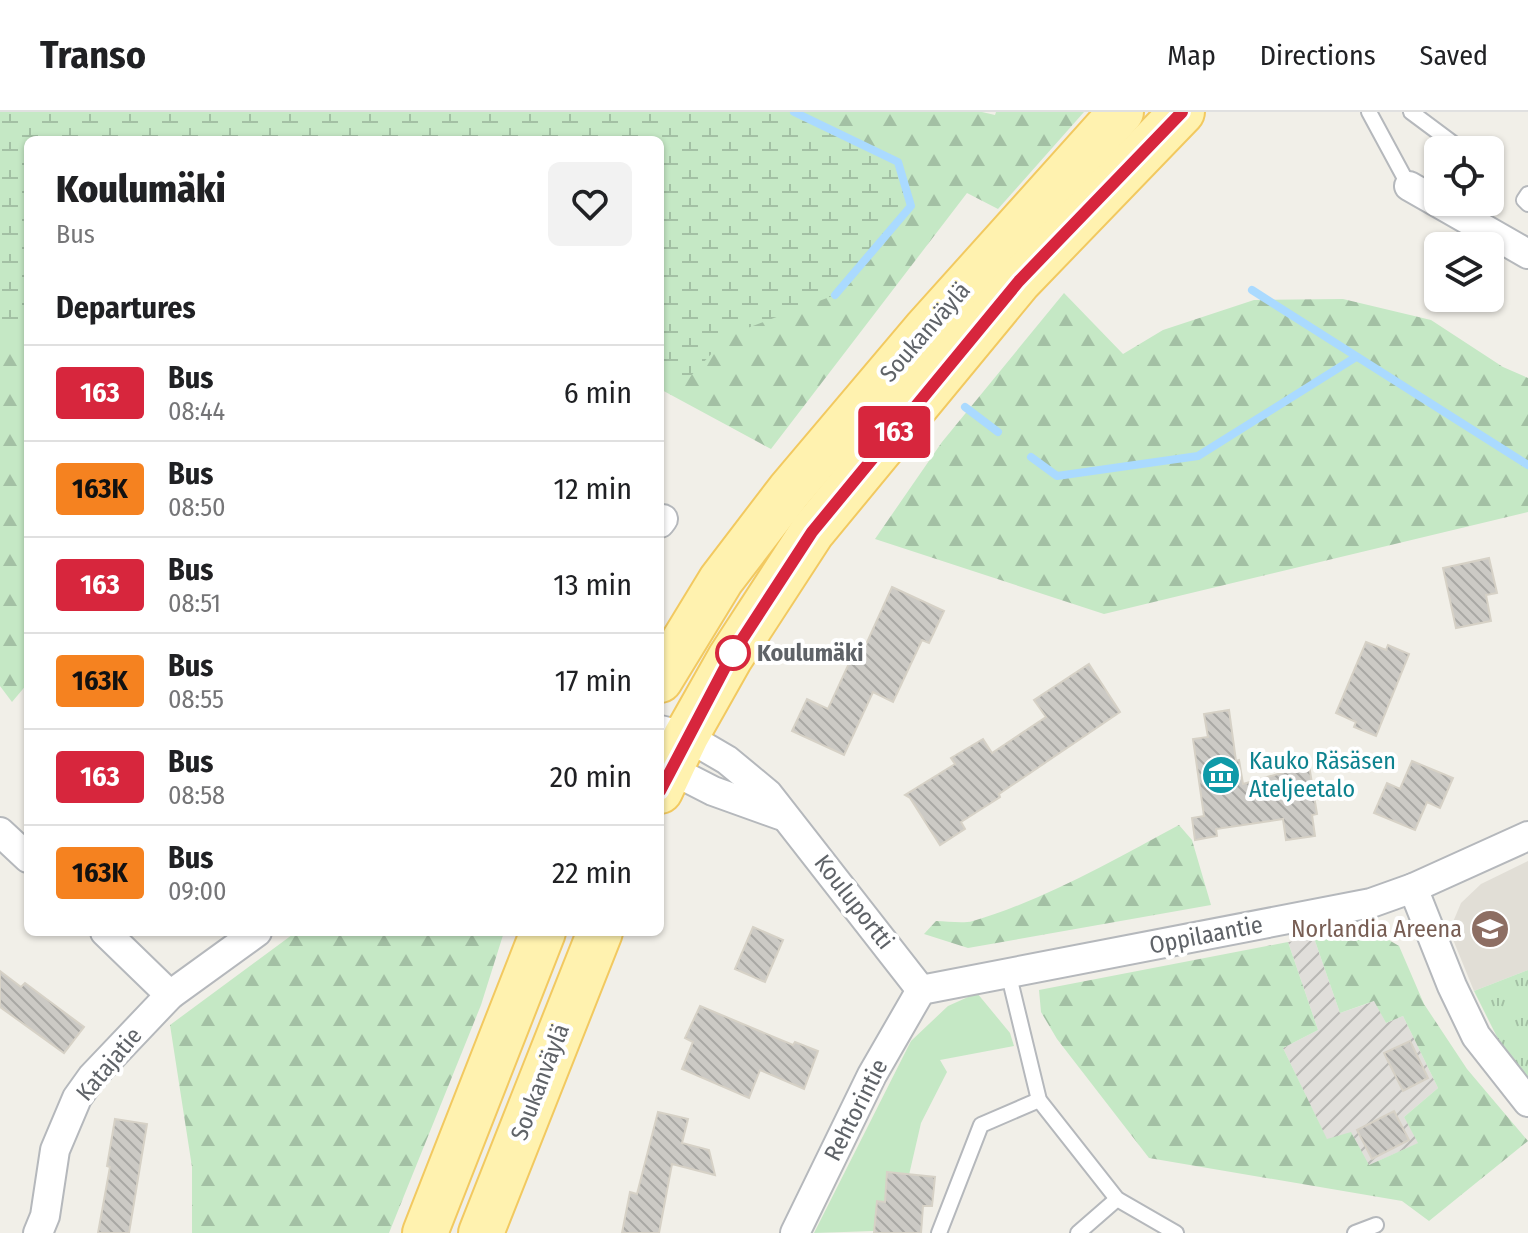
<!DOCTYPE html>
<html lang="en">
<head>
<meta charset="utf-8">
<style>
	:root { --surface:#fff; --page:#f2f2f2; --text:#202124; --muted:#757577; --line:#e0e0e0 }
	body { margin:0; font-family:"Fira Sans Condensed",sans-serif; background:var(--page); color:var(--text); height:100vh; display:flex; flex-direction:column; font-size:30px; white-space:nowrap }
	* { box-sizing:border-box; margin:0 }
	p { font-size:26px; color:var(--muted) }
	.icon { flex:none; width:44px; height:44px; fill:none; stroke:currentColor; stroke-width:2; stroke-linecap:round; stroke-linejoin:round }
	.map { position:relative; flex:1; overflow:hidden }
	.panel { position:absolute; left:24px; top:24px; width:640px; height:800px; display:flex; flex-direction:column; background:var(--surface); border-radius:12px; box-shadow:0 2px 6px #0004 }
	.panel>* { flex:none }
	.badge { padding:0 16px; border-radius:6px; font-size:28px; line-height:52px }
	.fabs { position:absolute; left:1424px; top:24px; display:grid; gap:16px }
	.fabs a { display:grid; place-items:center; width:80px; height:80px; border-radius:12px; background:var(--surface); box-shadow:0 2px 6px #0004; font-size:40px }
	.map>.badge { position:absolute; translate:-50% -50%; box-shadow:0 0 0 4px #fff }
	h2 { padding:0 32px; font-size:30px; line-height:72px }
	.round { display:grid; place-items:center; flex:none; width:84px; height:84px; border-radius:12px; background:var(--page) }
	.overview { display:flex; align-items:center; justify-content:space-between; height:136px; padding:0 32px }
	h1 { font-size:38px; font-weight:800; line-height:60px }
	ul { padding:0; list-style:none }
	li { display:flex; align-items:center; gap:24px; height:96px; padding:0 32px; border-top:2px solid var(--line) }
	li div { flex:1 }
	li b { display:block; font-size:30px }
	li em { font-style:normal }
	li .badge { min-width:88px; font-weight:700; text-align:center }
	header { display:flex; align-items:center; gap:48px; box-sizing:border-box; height:112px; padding:0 40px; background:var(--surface); border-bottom:2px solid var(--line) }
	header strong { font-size:38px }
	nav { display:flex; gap:44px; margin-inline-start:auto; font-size:28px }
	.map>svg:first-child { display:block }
	.industrial { fill:url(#industrial-furrows) }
	.education { fill:#e1ded6 }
	.green { fill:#c5e8c5 }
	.forest { fill:url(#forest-firs) }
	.wetland { fill:url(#wetland-marsh) }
	.park { fill:url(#park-tufts) }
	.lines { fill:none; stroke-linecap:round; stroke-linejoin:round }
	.stream { stroke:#aadaff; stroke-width:8 }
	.building { fill:url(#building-back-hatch); stroke:#d6d1c6; stroke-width:2 }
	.lane-casing { stroke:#b5b8bc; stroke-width:18 }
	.street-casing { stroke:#b5b8bc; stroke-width:32 }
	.primary-casing { stroke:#f2c960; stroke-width:48 }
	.lane { stroke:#fff; stroke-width:14 }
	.street { stroke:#fff; stroke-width:28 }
	.primary { stroke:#fff2af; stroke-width:44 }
	.line-casing { stroke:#fff; stroke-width:18 }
	.line { stroke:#d7263d; stroke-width:12 }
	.stop-dot { fill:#fff; stroke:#d7263d; stroke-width:4 }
	.labels { text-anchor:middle; stroke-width:8; stroke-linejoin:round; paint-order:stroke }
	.street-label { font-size:24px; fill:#5f6368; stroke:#fff }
	.stop-label { font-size:24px; font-weight:bold; fill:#5f6368; stroke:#fff; text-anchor:start }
	.culture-label { font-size:24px; fill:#0d838f; stroke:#fff; text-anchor:start }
	.education-label { font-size:24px; fill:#785e54; stroke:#fff; text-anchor:end }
</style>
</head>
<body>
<header>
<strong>Transo</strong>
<nav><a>Map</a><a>Directions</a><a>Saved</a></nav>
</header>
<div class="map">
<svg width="1528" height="1121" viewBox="0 0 1528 1121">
	<defs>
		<pattern id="industrial-furrows" width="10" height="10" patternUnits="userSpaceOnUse" patternTransform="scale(2)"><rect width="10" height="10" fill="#e0deda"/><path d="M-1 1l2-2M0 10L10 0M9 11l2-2" fill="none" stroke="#b9b8b5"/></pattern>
		<pattern id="forest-firs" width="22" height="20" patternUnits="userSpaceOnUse" patternTransform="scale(2)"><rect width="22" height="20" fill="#c5e8c5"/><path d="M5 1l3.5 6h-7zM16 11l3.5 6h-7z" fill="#a3c0a4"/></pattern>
		<pattern id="wetland-marsh" width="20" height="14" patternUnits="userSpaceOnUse" patternTransform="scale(2)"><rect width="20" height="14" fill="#c5e8c5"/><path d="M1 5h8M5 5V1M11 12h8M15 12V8" fill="none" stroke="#a3c0a4"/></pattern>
		<pattern id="park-tufts" width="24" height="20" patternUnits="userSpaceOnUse" patternTransform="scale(2)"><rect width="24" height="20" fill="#c5e8c5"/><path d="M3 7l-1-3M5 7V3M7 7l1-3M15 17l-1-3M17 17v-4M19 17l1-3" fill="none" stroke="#a3c0a4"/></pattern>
		<pattern id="building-back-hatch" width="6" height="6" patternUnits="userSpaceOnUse" patternTransform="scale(2)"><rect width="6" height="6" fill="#cccac5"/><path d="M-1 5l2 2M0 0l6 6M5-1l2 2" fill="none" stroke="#a9a8a4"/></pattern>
	</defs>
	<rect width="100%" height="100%" fill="#f1efe8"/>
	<!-- industrial -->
	<path class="industrial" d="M1314 826 1340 901 1375 889 1386 911 1403 904 1438 976 1404 1005 1419 1031 1369 1053 1327 1028 1283 936 1318 918 1288 830Z"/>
	<!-- education -->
	<path class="education" d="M1528 749V858L1474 879 1452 825 1453 810 1461 791 1481 772Z"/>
	<!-- green -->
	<path class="green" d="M977 881 1010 921 1014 934 940 948 947 960 921 1011 909 1063 887 1061 885 1090 877 1089 874 1119 814 1121 911 929 948 894Z"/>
	<!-- forest -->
	<g class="forest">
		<path d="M0 0H982L995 3 996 0H1084L998 97 967 81 771 337 660 277V28H28V571L12 590 0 574Z"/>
		<path d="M1064 181 1123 242 1163 218 1254 188 1343 187 1431 208 1503 255 1528 266V400L1104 502 875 427 942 330Z"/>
		<path d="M1179 713 1192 728 1211 793 968 836 924 822 936 809C948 809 962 812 973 809 1042 789 1116 747 1179 713Z"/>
		<path d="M1367 815 1399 834 1424 892 1467 957 1528 1029 1429 1109 1402 1089 1149 1046 1057 927 1041 900 1039 878 1288 830 1318 918 1283 936 1327 1027 1351 1020 1369 1053 1418 1031 1404 1005 1438 976 1403 904 1386 911 1374 889 1340 901 1314 826Z"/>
		<path d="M296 820H504L481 893 389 1121H192V1055L170 913Z"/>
	</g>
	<!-- wetland -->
	<path class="wetland" d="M0 0H794L898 50 911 94 835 183 729 223 686 269 660 260V28H28V218H13L0 222Z"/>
	<!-- park -->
	<path class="park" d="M1528 858V970L1504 939 1474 879Z"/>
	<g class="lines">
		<!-- stream -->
		<g class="stream">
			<path d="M794 0 898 50 911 94 835 183"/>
			<path d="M1252 178 1528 353"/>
			<path d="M965 295 998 320"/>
			<path d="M1031 345 1057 364 1198 344 1356 245"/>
		</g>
	</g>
	<!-- building -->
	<g class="building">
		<path d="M1489 446 1497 481 1486 483 1491 509 1456 516 1443 456Z"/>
		<path d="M892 475 944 499 929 531 922 528 893 590 873 580 844 643 792 619 807 587 828 597 857 534 864 537Z"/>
		<path d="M1366 530 1386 538 1388 533 1409 542 1376 624 1354 615 1356 610 1336 601Z"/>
		<path d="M1089 552 1120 600 999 682 1000 685 961 710 965 717 940 733 910 686 905 683 955 652 951 646 983 627 992 641 1046 605 1034 588Z"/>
		<path d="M1229 598 1236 649 1239 648 1243 672 1309 653 1317 702 1312 703 1315 724 1286 728 1283 707 1216 717 1217 724 1195 728 1192 706 1204 704 1193 627 1208 625 1204 602Z"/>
		<path d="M1412 649 1453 666 1440 696 1427 690 1415 718 1374 701 1387 671 1400 677Z"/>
		<path d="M753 815 783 828 765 870 735 857Z"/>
		<path d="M0 859 21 875 25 871 84 915 64 941 0 895Z"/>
		<path d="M700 894 793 933 795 930 818 939 804 977 760 958 749 986 682 957 693 930 685 926Z"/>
		<path d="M1410 929 1428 966 1403 979 1384 941Z"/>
		<path d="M1394 999 1409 1028 1372 1047 1357 1018Z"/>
		<path d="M658 1000 688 1007 682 1031 709 1038 715 1063 672 1052 659 1121H622L630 1080 637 1082Z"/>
		<path d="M115 1007 147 1012 129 1121H98L110 1055 107 1054Z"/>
		<path d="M887 1060 935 1065 932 1094H923L921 1121H874L877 1089 885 1090Z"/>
	</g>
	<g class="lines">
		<defs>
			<g id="lane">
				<path d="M1369 0 1409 74"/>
				<path d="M1411 0 1462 38"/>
				<path d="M1528 82 1524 88 1528 92"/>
				<path d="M1008 860 1039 988 1117 1087 1176 1121"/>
				<path d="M939 1121 981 1013 1039 988"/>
				<path d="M1078 1121 1117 1087"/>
				<path d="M1355 1121 1376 1113"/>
			</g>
			<g id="street">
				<path d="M1409 74 1528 142"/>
				<path d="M660 411 663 407"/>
				<path d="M660 618 686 624 727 648 768 682 921 878"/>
				<path d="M661 646 670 657 713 679 780 703"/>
				<path d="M0 720 28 746"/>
				<path d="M1413 776 1452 874 1476 924 1528 990"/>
				<path d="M105 820 170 883"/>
				<path d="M921 878 1371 791 1413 776 1528 724"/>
				<path d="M38 1121 45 1104 55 1038 77 986 92 965 170 883 257 820"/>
				<path d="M795 1121 872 963 921 878"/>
			</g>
			<g id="primary">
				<path d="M660 568 721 468 789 379 926 217 1121 0"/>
				<path d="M660 679 686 624 730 546 812 420 1019 169 1182 0"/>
				<path d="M425 1121 543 820"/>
				<path d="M481 1121 600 820"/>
			</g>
		</defs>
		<!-- lane casing -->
		<use href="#lane" class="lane-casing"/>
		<!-- street casing -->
		<use href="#street" class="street-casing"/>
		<!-- primary casing -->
		<use href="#primary" class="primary-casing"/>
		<!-- lane -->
		<use href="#lane" class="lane"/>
		<!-- street -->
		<use href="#street" class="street"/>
		<!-- primary -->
		<use href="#primary" class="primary"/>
	</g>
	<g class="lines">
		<defs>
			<path id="line" d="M660 679 730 546 812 420 1019 169 1182 0"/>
		</defs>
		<!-- line casing -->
		<use href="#line" class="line-casing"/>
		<!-- line -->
		<use href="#line" class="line"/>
	</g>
	<!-- icons -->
	<defs>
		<symbol id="museum-disc" viewBox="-11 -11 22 22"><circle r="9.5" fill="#0f9aa8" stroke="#fff"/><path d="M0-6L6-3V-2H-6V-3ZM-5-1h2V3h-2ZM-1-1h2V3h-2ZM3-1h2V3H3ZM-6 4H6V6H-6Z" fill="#fff"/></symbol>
		<symbol id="school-disc" viewBox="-11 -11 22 22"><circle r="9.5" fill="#8d6e63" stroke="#fff"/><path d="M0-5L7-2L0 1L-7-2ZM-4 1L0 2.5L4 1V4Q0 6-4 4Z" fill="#fff"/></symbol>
	</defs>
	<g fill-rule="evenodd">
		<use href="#museum-disc" x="1199" y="641" width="44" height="44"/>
		<use href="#school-disc" x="1468" y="795" width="44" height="44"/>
	</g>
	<!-- markers -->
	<circle class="stop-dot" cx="733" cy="541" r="16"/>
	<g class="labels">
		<!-- street labels -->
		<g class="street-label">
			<text transform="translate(925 220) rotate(-49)" y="8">Soukanväylä</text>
			<text transform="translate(854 790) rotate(52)" y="8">Kouluportti</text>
			<text transform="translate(1206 823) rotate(-11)" y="8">Oppilaantie</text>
			<text transform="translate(109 952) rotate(-50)" y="8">Katajatie</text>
			<text transform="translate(540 970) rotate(-69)" y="8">Soukanväylä</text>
			<text transform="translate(856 998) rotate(-63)" y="8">Rehtorintie</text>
		</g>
		<!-- stop labels -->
		<g class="stop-label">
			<text x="757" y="549">Koulumäki</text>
		</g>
		<!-- culture labels -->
		<g class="culture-label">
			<text x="1249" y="657">Kauko Räsäsen<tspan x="1249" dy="28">Ateljeetalo</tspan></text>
		</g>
		<!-- education labels -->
		<g class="education-label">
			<text x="1462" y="825">Norlandia Areena</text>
		</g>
	</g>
</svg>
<div class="fabs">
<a><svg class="icon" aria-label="locate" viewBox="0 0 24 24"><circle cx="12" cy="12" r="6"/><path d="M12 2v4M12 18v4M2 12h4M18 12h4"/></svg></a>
<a><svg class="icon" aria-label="layers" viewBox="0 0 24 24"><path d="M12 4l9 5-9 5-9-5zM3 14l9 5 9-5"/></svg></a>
</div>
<b class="badge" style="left:894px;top:320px;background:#d7263d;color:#fff">163</b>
<section class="panel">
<div class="overview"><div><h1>Koulumäki</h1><p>Bus</p></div><a class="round"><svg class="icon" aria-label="heart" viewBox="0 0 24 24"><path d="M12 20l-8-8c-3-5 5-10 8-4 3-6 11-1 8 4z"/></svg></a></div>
<h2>Departures</h2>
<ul>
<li><span class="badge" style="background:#d7263d;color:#fff">163</span><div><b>Bus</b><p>08:44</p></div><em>6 min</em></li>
<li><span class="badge" style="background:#f58220;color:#111">163K</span><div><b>Bus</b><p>08:50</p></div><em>12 min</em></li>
<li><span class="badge" style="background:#d7263d;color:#fff">163</span><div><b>Bus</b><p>08:51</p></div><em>13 min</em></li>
<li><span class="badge" style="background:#f58220;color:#111">163K</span><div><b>Bus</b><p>08:55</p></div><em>17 min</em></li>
<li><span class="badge" style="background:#d7263d;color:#fff">163</span><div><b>Bus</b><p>08:58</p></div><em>20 min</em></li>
<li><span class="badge" style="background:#f58220;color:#111">163K</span><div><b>Bus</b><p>09:00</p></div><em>22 min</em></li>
</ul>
</section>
</div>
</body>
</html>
